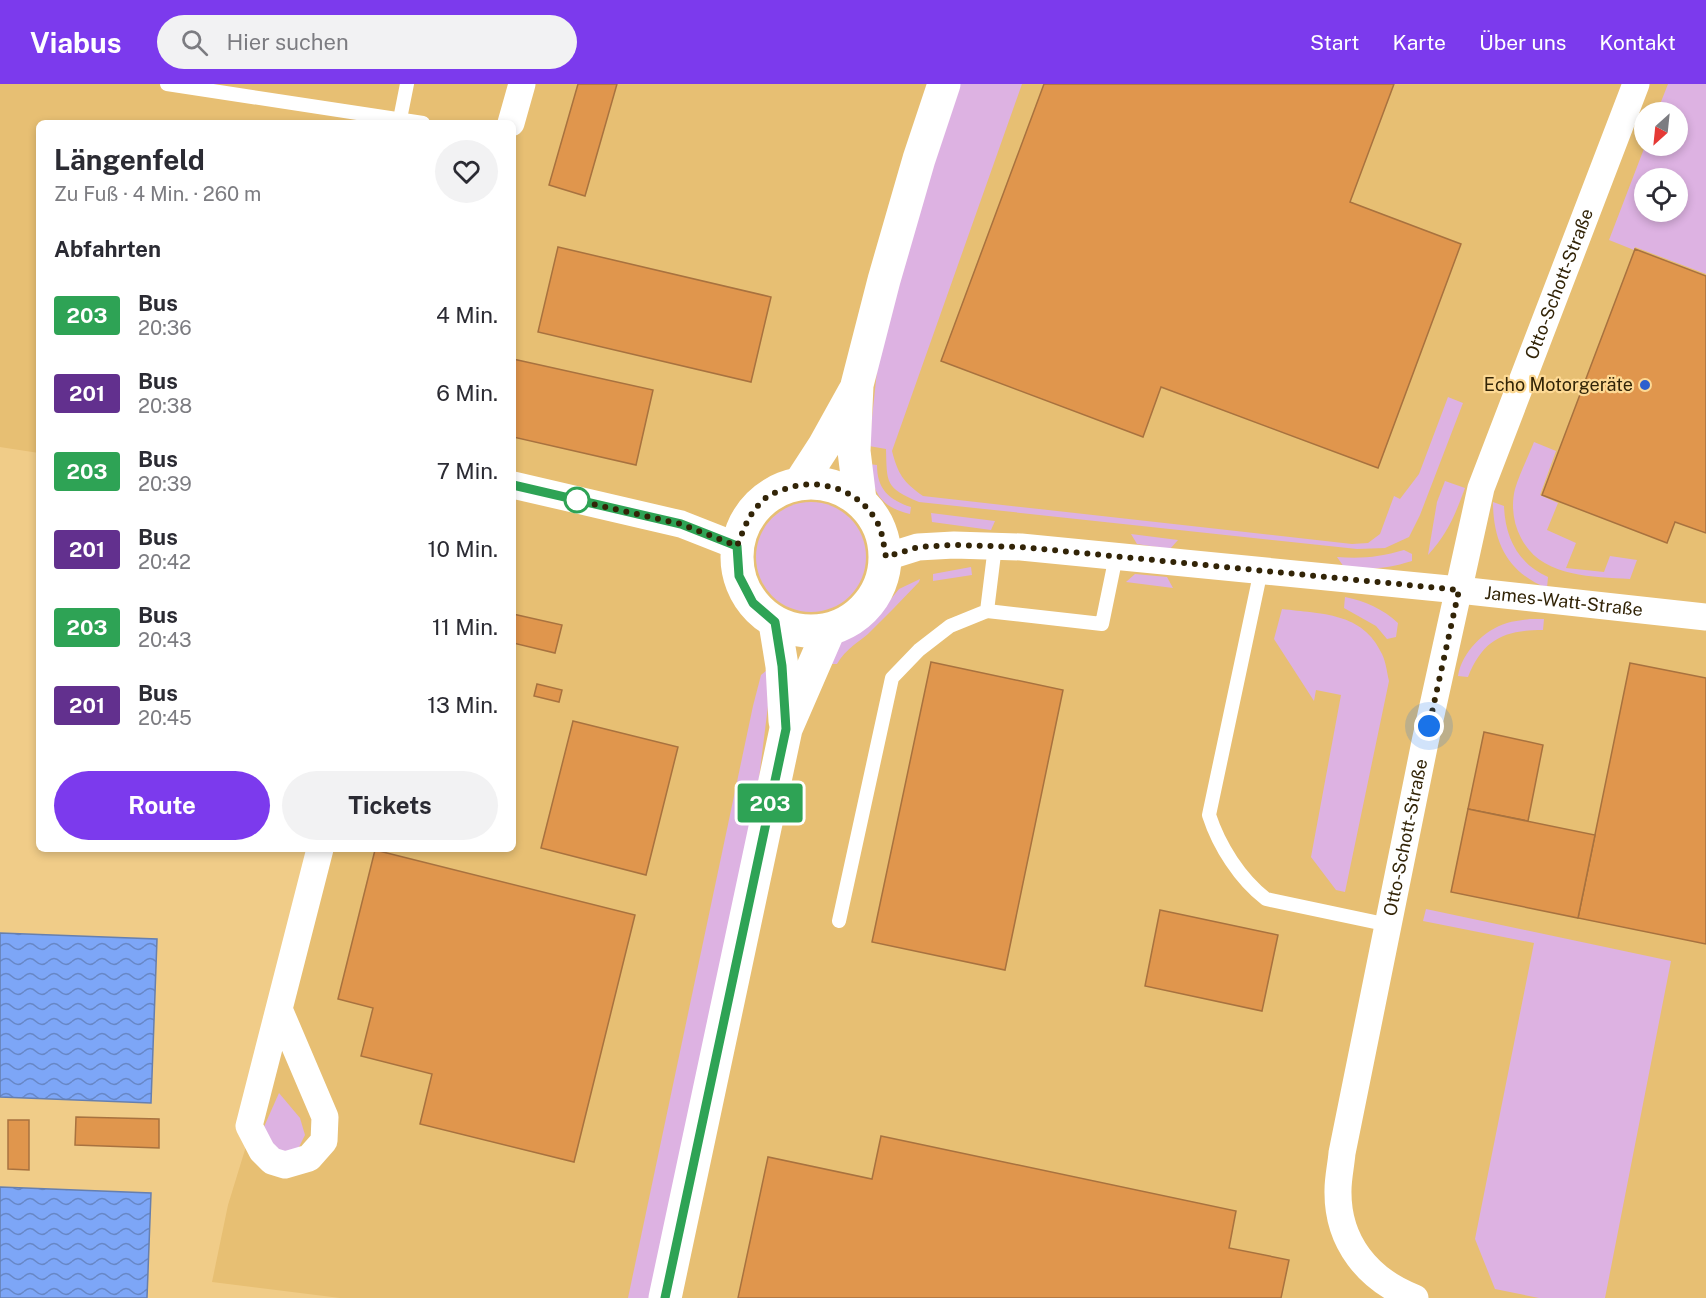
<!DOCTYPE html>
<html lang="de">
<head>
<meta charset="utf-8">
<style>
	:root { --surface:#fff; --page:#f2f2f3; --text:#2b2b33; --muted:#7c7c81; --accent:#7c3aed }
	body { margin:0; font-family:"Public Sans",sans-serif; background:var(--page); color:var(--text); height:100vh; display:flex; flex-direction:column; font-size:22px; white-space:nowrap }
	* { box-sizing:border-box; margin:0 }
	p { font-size:20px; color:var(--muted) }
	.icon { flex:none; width:33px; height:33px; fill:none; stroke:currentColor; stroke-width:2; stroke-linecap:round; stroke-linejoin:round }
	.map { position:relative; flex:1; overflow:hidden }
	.details { position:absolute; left:36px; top:36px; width:480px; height:732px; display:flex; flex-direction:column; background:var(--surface); border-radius:9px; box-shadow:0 3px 9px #0003 }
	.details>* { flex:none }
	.badge { padding:0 12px; border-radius:4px; font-size:21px; line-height:39px }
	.needle { width:39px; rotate:207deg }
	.tools { position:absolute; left:1634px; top:18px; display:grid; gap:12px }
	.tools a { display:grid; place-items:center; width:54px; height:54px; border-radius:50%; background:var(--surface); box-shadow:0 3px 9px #0003; font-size:30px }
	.you { position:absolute; width:30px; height:30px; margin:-15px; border:4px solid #fff; border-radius:50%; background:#1a73e8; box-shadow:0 0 0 9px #1a73e833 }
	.map>.badge { position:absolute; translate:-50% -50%; box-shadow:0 0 0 3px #fff }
	h2 { padding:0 18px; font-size:22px; line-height:54px }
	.round { display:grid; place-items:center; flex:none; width:63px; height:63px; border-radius:32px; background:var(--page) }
	.headline { display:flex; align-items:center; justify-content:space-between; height:102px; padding:0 18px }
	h1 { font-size:28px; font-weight:700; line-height:45px }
	.button { display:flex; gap:12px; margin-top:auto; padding:12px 18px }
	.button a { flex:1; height:69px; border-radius:36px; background:var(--accent); color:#fff; font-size:24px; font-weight:700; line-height:69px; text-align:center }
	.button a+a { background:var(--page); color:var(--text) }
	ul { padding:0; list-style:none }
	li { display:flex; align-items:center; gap:18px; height:78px; padding:0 18px }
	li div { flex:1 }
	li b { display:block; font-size:22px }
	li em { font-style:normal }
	li .badge { min-width:66px; font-weight:700; text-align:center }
	header { display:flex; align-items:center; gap:36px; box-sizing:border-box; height:84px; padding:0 30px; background:var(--accent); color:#fff }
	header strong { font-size:28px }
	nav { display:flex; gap:33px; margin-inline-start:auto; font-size:21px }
	.search { width:420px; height:54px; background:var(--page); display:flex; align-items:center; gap:15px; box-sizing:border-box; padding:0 21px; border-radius:33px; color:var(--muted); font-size:22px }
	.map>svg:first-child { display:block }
	.built { fill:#e7bf73; fill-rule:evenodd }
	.green { fill:#ddb2e2; fill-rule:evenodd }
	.water { fill:url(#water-waves); stroke:#667faf; stroke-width:1.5 }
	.building { fill:#e0964d; stroke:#a8723f; stroke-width:1.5 }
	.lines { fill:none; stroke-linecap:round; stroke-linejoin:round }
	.lane { stroke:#fff; stroke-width:14 }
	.street { stroke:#fff; stroke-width:27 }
	.secondary { stroke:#fff; stroke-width:33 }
	.line-casing { stroke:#fff; stroke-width:14 }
	.line { stroke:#2ea355; stroke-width:9 }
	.walk { stroke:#322407; stroke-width:6; stroke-dasharray:0 10.8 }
	.poi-dot { fill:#2c5fce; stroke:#fdd994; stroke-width:2 }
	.stop-dot { fill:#fff; stroke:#2ea355; stroke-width:3 }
	.labels { text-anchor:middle; stroke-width:4.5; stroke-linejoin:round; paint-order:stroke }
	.street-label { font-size:18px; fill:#322407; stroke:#fdd994 }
	.poi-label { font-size:18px; fill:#322407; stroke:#fdd994; text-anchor:end }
</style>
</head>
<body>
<header>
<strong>Viabus</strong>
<div class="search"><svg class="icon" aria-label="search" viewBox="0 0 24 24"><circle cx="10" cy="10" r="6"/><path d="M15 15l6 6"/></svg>Hier suchen</div>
<nav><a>Start</a><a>Karte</a><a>Über uns</a><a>Kontakt</a></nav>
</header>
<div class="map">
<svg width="1706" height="1214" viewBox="0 0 1706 1214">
	<defs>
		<pattern id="water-waves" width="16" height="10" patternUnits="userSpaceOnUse" patternTransform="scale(1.5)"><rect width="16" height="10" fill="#7da6f7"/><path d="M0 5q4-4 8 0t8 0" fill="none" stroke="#6787c6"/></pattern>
	</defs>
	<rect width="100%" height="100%" fill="#f0cc88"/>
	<!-- built -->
	<path class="built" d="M0 0H1706V1214H340L212 1198 228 1121 252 1043 322 765H513V39H39V369L0 363ZM1644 28H1677V62H1644ZM1644 94H1677V128H1644Z"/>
	<!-- green -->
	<g class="green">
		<path d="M960 0H1022L892 367C898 390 903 398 923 412L1352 460 1368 459 1380 450 1394 412 1400 415 1419 390 1448 313 1463 319 1420 431 1409 453 1385 464 1357 465 919 418C885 404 887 399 886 365L869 362 879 268 923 96Z"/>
		<path d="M1668 0H1706V190L1635 163 1634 166 1609 156 1645 62H1677V28H1657ZM1644 94H1677V128H1644Z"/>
		<path d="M1534 358 1556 367 1540 411 1558 419 1547 446 1576 459 1566 484 1604 488 1610 472 1637 476 1630 495C1591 492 1542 494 1521 454 1513 439 1511 421 1515 405 1520 389 1528 373 1534 358Z"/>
		<path d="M868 380 877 381C877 405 889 416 911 423L910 430C879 422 875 410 868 380Z"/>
		<path d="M1445 397 1465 404C1455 431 1448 449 1428 471L1437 418Z"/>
		<circle cx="811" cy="473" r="55"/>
		<path d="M1493 418 1504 422C1505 453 1518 480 1548 493L1547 504C1508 489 1493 458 1493 418Z"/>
		<path d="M931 429 995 437 991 446 932 438Z"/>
		<path d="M1131 450 1178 456 1170 465 1137 460Z"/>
		<path d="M1404 466 1412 470V477C1386 485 1371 486 1344 483L1337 473C1362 475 1380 473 1404 466Z"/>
		<path d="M971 483 972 491 933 497V490Z"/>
		<path d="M1135 490 1167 493 1173 504 1126 498Z"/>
		<path d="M920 495 919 498C902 516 885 533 868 550 855 561 847 564 837 580H828L842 557 867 542 879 530 899 505Z"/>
		<path d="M1345 513C1365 517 1383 525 1398 539L1396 553 1387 555 1376 542 1344 524Z"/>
		<path d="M1282 525C1321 530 1363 528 1382 570 1386 578 1387 589 1389 597L1345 808 1336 806 1311 773 1341 611 1316 606 1314 617 1274 555Z"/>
		<path d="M1530 535H1544L1543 546C1503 546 1483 556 1468 593L1458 592C1462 568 1484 546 1507 539 1514 537 1523 536 1530 535Z"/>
		<path d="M767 586 768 622 758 702 650 1214H628L753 622 761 591Z"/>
		<path d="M1426 825 1671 877 1605 1214H1539L1495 1205 1475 1155 1534 859 1423 837Z"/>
		<path d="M279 1009 300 1034 305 1051 298 1065 287 1069 276 1067 263 1045Z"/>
	</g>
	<!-- water -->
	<g class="water">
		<path d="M0 849 157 855 151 1019 0 1013Z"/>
		<path d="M0 1103 151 1109 147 1214H0Z"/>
	</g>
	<!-- building -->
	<g class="building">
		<path d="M578 0H617L585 112 549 101Z"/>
		<path d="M1044 0H1394L1350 118 1461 160 1378 384 1161 303 1143 353 941 277Z"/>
		<path d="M558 163 771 213 751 298 538 248Z"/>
		<path d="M1635 165 1706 192V449L1675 438 1667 459 1542 411Z"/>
		<path d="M513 275 653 306 636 381 513 353Z"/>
		<path d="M513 530 562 541 555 569 513 559Z"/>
		<path d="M931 578 1063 606 1005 886 872 858Z"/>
		<path d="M1630 579 1706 594V860L1578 834Z"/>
		<path d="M537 600 562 606 559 618 534 612Z"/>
		<path d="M573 637 678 663 646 791 541 764Z"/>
		<path d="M1484 648 1543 661 1528 737 1468 725Z"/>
		<path d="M1468 725 1595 751 1578 834 1451 808Z"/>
		<path d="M375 766 635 831 574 1078 420 1040 432 990 361 972 373 924 338 915Z"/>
		<path d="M1160 826 1278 851 1262 927 1145 902Z"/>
		<path d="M76 1033 159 1035V1064L75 1061Z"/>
		<path d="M8 1036H29V1086L8 1085Z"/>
		<path d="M881 1052 1236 1127 1229 1164 1289 1176 1281 1214H738L768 1073 872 1095Z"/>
	</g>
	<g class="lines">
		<!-- lane -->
		<g class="lane">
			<path d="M167 0 423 39"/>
			<path d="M400 35 407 0"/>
			<path d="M1261 486 1209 731C1219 762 1240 795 1266 815L1389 841"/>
			<path d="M987 527 1102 540 1116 472"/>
			<path d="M839 837 892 594 919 566 950 542 987 527 995 462"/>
		</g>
		<!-- street -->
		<g class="street">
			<path d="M511 39 522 0"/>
			<path d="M513 401 681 440 737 462"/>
			<path id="s1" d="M886 473 918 463 954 461 1021 463 1459 506 1706 533"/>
			<path d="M279 925 325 1033 324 1057 309 1074 285 1081 272 1077 262 1067 249 1042 320 765"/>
			<path id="s2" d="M1415 1214C1368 1196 1337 1158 1338 1106 1338 1094 1341 1081 1342 1069L1425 658 1481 404 1636 0"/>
		</g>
		<!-- secondary -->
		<g class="secondary">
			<path d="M800 399 824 362 854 308"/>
			<circle cx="811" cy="473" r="74"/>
			<path d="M860 416 854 367 857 301 884 196 919 75 944 0"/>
			<path d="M775 539 782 582 785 637"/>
			<path d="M665 1214 786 645 829 546"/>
		</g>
	</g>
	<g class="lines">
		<defs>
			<path id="line" d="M513 401 681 440 737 462 739 492 753 519 775 538 782 582 786 645 665 1214"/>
		</defs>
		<!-- line casing -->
		<use href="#line" class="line-casing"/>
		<!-- line -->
		<use href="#line" class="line"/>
		<!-- walk -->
		<path class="walk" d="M577 416 570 415 681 440 737 462C746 440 749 428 768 412 773 409 780 407 785 405 820 392 863 407 879 442 883 451 884 464 886 473L918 463 954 461 1021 463 1459 506 1429 642"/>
	</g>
	<!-- markers -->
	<circle class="poi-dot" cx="1645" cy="301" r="6"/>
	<circle class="stop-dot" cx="577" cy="416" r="12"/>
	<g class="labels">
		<!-- street labels -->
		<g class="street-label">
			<text dy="6" stroke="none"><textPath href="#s2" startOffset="1077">Otto-Schott-Straße</textPath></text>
			<text dy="6" stroke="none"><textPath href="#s1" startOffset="682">James-Watt-Straße</textPath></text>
			<text dy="6" stroke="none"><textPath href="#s2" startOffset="501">Otto-Schott-Straße</textPath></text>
		</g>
		<!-- poi labels -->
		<g class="poi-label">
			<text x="1633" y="307">Echo Motorgeräte</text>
		</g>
	</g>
</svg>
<div class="tools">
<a><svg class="needle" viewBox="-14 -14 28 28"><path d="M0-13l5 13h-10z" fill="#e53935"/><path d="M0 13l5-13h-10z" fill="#7c7c81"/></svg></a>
<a><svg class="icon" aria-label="locate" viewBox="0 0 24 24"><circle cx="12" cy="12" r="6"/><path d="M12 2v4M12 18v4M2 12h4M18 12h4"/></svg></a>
</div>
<div class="you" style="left:1429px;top:642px"></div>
<b class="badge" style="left:770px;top:719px;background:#2ea355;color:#fff">203</b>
<section class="details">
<div class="headline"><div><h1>Längenfeld</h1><p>Zu Fuß · 4 Min. · 260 m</p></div><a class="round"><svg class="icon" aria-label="heart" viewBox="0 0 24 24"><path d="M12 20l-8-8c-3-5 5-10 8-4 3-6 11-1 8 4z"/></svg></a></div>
<h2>Abfahrten</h2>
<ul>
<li><span class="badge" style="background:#2ea355;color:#fff">203</span><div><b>Bus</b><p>20:36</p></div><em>4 Min.</em></li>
<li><span class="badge" style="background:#62308e;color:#fff">201</span><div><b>Bus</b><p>20:38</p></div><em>6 Min.</em></li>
<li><span class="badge" style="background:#2ea355;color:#fff">203</span><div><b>Bus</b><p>20:39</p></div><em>7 Min.</em></li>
<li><span class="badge" style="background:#62308e;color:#fff">201</span><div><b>Bus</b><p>20:42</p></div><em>10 Min.</em></li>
<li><span class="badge" style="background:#2ea355;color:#fff">203</span><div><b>Bus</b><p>20:43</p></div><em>11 Min.</em></li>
<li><span class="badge" style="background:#62308e;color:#fff">201</span><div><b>Bus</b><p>20:45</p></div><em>13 Min.</em></li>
</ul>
<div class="button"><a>Route</a><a>Tickets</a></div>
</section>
</div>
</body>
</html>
